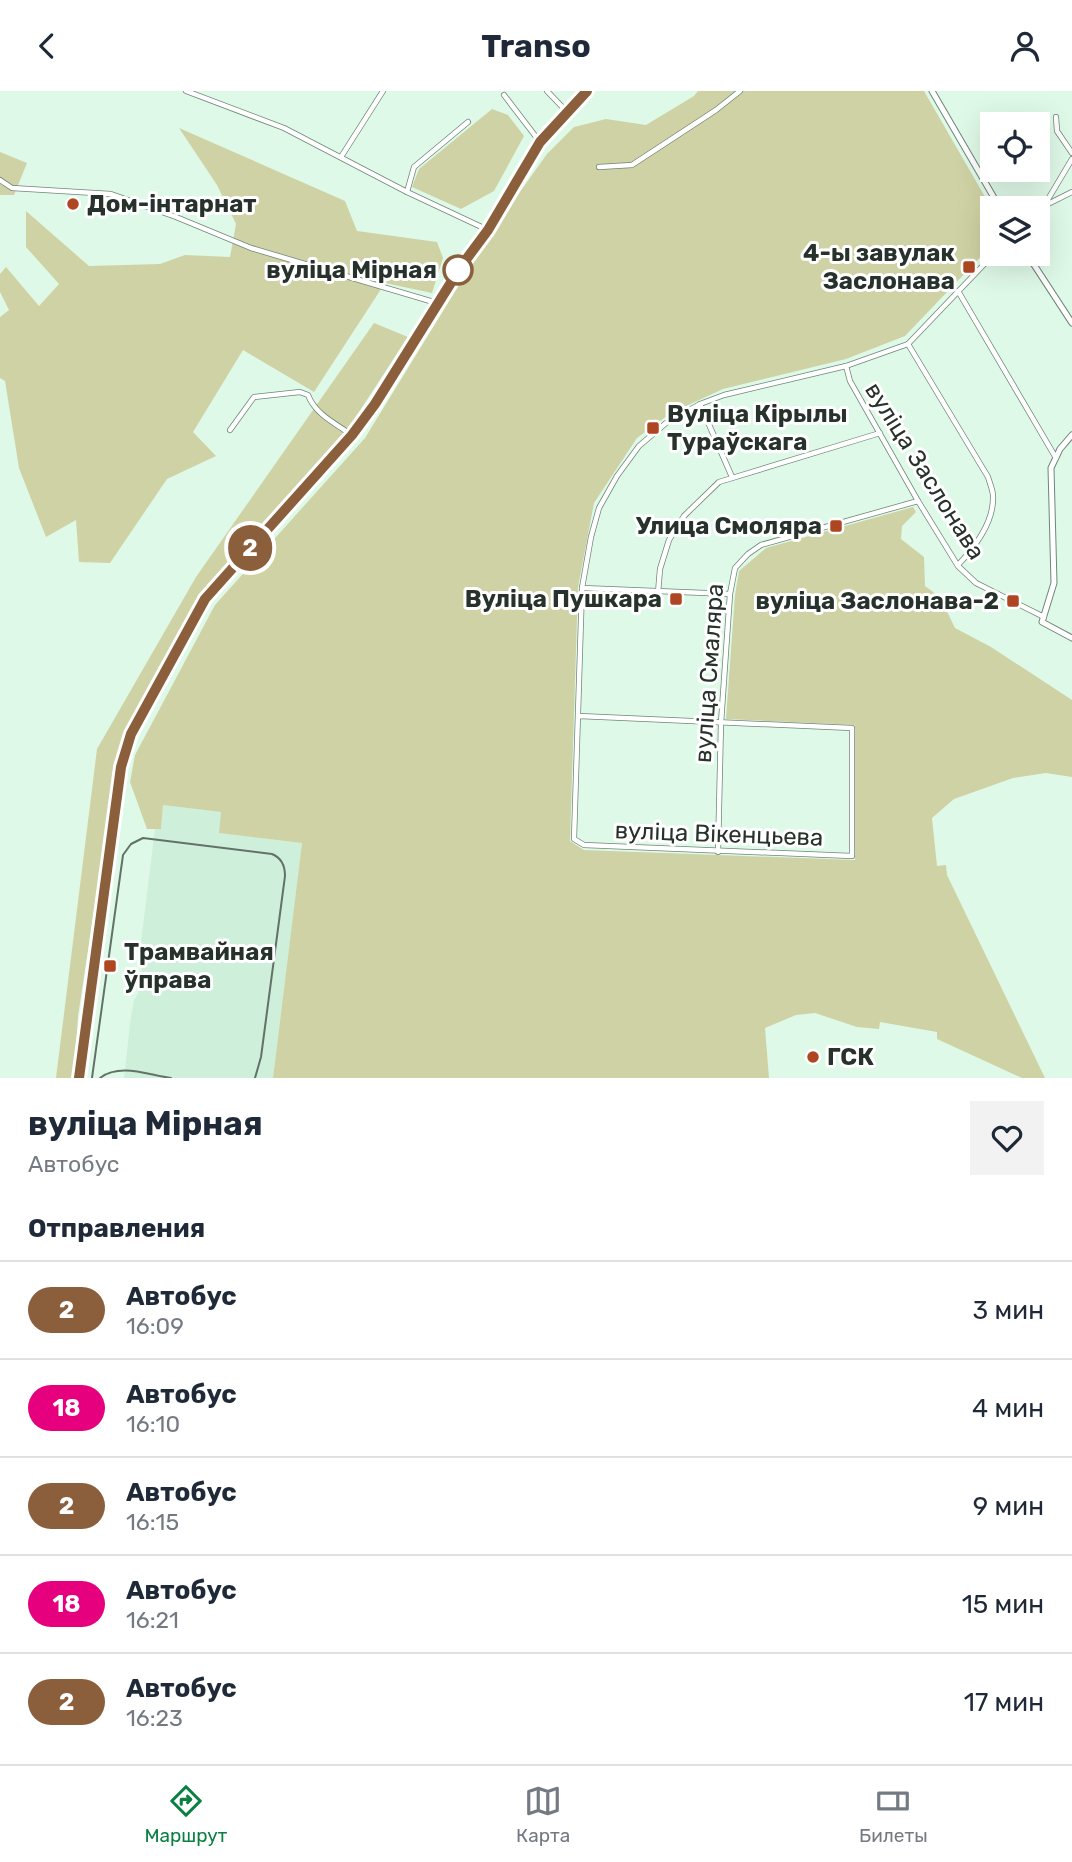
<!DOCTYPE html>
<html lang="ru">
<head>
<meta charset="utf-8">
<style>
	:root { --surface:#fff; --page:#f2f2f3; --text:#1f2937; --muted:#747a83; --line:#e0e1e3; --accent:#0b8043 }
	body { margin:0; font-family:Rubik,sans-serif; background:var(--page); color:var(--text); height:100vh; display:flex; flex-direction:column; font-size:26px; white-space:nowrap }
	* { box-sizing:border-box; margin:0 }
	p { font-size:23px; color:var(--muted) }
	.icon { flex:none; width:38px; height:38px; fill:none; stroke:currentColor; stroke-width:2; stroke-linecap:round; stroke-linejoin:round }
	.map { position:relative; height:987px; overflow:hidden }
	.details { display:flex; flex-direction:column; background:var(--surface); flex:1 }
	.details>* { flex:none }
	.badge { padding:0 14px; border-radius:23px; font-size:24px; line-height:46px }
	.tools { position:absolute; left:980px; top:21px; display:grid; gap:14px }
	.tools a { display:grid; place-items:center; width:70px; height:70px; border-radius:0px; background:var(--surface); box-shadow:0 7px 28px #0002; font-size:35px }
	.map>.badge { position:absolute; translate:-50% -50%; box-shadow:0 0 0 4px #fff }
	h2 { padding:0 28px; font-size:26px; line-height:63px }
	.round { display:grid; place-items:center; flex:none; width:74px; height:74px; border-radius:0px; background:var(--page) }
	.head { display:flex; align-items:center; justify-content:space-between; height:119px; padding:0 28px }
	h1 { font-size:33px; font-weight:700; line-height:52px }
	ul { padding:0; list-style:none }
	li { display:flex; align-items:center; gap:21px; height:98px; padding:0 28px; border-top:2px solid var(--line) }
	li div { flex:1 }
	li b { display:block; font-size:26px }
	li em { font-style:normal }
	li .badge { min-width:77px; font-weight:700; text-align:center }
	header { display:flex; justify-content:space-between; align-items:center; height:91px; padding:0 28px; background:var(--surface); font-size:32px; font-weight:700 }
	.menu { display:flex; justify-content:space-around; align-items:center; height:98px; border-top:2px solid var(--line); background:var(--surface); font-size:19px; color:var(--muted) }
	.menu a { display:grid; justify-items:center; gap:4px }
	.menu .current { color:var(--accent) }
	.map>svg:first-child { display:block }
	.built { fill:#ceefda }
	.green { fill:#cfd2a4 }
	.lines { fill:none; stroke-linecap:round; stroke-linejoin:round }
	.minor-casing { stroke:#6f8678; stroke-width:6 }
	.tertiary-casing { stroke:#6f8678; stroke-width:7 }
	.secondary-casing { stroke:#6f8678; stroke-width:8 }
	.minor { stroke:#fff; stroke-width:4.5 }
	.tertiary { stroke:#fff; stroke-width:5 }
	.secondary { stroke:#fff; stroke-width:6 }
	.tram { stroke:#637268; stroke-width:2 }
	.line-casing { stroke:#fff; stroke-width:16 }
	.line { stroke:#8b5e3c; stroke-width:10 }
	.poi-dot { fill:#ae4622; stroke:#fff; stroke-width:2.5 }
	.stop-dot { fill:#fff; stroke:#8b5e3c; stroke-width:3.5 }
	.labels { text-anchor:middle; stroke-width:6; stroke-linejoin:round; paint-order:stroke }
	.poi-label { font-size:24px; font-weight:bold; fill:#28322c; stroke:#fff; text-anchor:start }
	.stop-label { font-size:24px; font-weight:bold; fill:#28322c; stroke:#fff; text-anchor:end }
	.street-label { font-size:24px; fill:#28322c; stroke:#fff }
</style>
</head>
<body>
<header><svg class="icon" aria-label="back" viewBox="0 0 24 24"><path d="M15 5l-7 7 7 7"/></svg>Transo<svg class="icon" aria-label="person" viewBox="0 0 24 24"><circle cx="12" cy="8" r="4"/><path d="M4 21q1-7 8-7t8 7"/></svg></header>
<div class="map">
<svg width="1072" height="987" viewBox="0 0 1072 987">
	<rect width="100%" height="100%" fill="#dff9e8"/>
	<!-- built -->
	<path class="built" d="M163 714 221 721 220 742 302 752 273 987H124L131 925 134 909 138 903 144 864 140 859 155 738H161Z"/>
	<!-- green -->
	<g class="green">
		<path d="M698 0H924L992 118V154L905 245 846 268 723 298 671 322 637 347 594 412 578 496 570 750 584 759 855 769V634L726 628 735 504 739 480 766 457 913 416 916 421 902 435 901 448 924 466 925 495 940 506 955 537 991 556 1072 609V686L1046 682 1013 687 954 708 932 727 937 775 946 774 947 784 1045 987H1022L937 948V941L880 931 879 938 857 936 815 922 796 924 765 937 769 987H273L302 752 219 742 221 721 163 714 161 738H147L130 691 135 664 215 514 365 347 494 137 547 63 574 36 606 28 646 34 694 5Z"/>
		<path d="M492 18 508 24 524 45 494 100 461 118 412 96 419 78Z"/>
		<path d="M179 37 345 110 357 140 437 151 443 167 432 202 385 192 314 301 243 259 193 341 216 365 167 388 110 472 79 471 76 429 46 446 19 377 5 290 0 287V226L9 219 0 201V183L6 176 39 215 59 193 26 156V120L89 175 160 173 185 164 230 166 236 133 217 94Z"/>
		<path d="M0 61 27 72 14 104H0Z"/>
		<path d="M374 232 408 246 342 347 207 495 123 649 116 676 78 925 74 987H56L97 658 196 486Z"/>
	</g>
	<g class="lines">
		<defs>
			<g id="minor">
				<path d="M186 0 284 37 407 101 488 139"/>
				<path d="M547 0 567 21"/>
				<path d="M504 4 540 51"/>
				<path d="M1056 26 1057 40 1072 62"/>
				<path d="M341 66 383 0"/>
				<path d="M599 76 632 74 716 19 740 0"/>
				<path d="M0 89 12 97 111 103 176 126 251 157 437 212"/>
				<path d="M407 101 414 76 468 31"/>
				<path d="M1044 115 1072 68"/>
				<path d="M1038 118 1072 101"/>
				<path d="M958 200 1056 367"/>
				<path d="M908 253 988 386C990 393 994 401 993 408 993 433 974 457 958 474"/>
				<path d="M846 275 850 290 918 410 958 475 976 492 1044 526"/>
				<path d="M700 313 732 386"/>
				<path d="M230 339 254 306 300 301 308 304C315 323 336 333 352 344"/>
				<path d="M582 497 730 503"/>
				<path d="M658 502 660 478 669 449 684 425 719 391 880 342"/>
				<path d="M579 625 852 637V765L584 754 574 748 582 497 591 446 599 417 617 385 639 355 666 332 700 313 724 304 846 275 908 253 994 163"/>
				<path d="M718 761 721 632 730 503 735 477 748 463 761 454 918 410"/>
			</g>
			<g id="tertiary">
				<path d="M932 0 1000 117"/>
				<path d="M1027 163 1072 232"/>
				<path d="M1072 344 1060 358 1051 377 1054 492 1042 531 1072 547"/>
			</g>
			<path id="secondary" d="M79 987 121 676 132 643 205 508 352 344 375 313 462 174 488 139 540 51 587 0"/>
		</defs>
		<!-- minor casing -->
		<use href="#minor" class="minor-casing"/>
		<!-- tertiary casing -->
		<use href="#tertiary" class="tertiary-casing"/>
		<!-- secondary casing -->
		<use href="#secondary" class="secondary-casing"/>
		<!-- minor -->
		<use href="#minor" class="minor"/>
		<!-- tertiary -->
		<use href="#tertiary" class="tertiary"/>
		<!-- secondary -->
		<use href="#secondary" class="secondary"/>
		<!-- tram -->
		<g class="tram">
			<path d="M92 987 123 764 131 753 143 747 272 763C282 767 285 775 285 785L261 966 255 987"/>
			<path d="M100 987C120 972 148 984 171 987"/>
		</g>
	</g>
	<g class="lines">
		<defs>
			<path id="line" d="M79 987 121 676 131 643 205 508 352 344 375 313 462 174 488 139 540 51 587 0"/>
		</defs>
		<!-- line casing -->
		<use href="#line" class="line-casing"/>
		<!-- line -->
		<use href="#line" class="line"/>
	</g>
	<!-- markers -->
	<g class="poi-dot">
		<circle cx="73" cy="113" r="7"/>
		<rect x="962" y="169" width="14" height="14" rx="3.5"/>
		<rect x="646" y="330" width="14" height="14" rx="3.5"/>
		<rect x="829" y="428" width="14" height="14" rx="3.5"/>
		<rect x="669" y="501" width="14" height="14" rx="3.5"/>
		<rect x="1006" y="503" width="14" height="14" rx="3.5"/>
		<rect x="103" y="868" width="14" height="14" rx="3.5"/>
		<circle cx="813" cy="966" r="7"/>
	</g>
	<circle class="stop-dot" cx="458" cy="179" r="14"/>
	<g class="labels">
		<!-- poi labels -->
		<g class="poi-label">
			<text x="87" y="121">Дом-інтарнат</text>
			<text x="955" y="170" text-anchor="end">4-ы завулак<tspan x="955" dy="28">Заслонава</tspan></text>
			<text x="667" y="331">Вуліца Кірылы<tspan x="667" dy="28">Тураўскага</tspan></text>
			<text x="822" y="443" text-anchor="end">Улица Смоляра</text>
			<text x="662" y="516" text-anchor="end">Вуліца Пушкара</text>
			<text x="999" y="518" text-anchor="end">вуліца Заслонава-2</text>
			<text x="124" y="869">Трамвайная<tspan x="124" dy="28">ўправа</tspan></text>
			<text x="827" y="974">ГСК</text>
		</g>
		<!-- stop labels -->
		<g class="stop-label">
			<text x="437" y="187">вуліца Мірная</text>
		</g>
		<!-- street labels -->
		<g class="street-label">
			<text transform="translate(925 380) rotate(58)" y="8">вуліца Заслонава</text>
			<text transform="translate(709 582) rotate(-86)" y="8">вуліца Смаляра</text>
			<text transform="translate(719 743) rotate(2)" y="8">вуліца Вікенцьева</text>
		</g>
	</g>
</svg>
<div class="tools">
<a><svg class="icon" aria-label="locate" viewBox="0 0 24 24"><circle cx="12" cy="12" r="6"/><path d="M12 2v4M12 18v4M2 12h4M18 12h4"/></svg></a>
<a><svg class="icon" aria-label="layers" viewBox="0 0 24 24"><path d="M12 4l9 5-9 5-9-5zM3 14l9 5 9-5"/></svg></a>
</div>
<b class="badge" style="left:250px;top:457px;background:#8b5e3c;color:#fff">2</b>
</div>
<section class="details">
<div class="head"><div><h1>вуліца Мірная</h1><p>Автобус</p></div><a class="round"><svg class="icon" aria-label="heart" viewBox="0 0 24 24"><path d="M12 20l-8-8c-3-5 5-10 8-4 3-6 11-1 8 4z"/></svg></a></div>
<h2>Отправления</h2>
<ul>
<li><span class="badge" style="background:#8b5e3c;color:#fff">2</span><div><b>Автобус</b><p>16:09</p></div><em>3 мин</em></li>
<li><span class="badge" style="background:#e6007e;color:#fff">18</span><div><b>Автобус</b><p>16:10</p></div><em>4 мин</em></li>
<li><span class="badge" style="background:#8b5e3c;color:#fff">2</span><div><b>Автобус</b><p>16:15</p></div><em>9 мин</em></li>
<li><span class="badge" style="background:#e6007e;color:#fff">18</span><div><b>Автобус</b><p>16:21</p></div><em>15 мин</em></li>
<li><span class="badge" style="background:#8b5e3c;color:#fff">2</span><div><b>Автобус</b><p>16:23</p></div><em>17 мин</em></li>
</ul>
</section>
<nav class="menu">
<a class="current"><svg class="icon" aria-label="directions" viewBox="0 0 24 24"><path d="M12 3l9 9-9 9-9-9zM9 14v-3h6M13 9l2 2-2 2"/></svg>Маршрут</a>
<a><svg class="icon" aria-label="map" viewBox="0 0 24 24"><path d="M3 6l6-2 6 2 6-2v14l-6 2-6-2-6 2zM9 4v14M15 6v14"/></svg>Карта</a>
<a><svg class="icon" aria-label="tickets" viewBox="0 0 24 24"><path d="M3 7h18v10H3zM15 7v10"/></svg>Билеты</a>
</nav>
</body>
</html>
